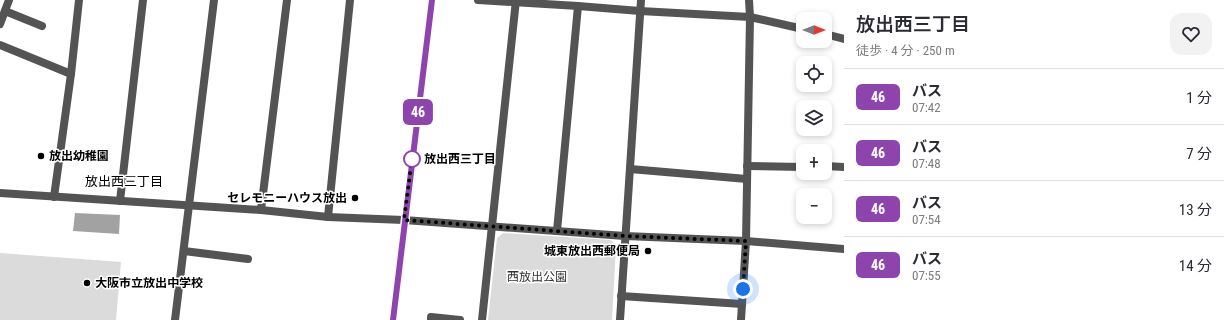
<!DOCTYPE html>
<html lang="ja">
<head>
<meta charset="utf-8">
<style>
	:root { --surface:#fff; --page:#f2f2f3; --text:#2b2b33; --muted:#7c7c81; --line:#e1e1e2 }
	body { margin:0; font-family:"Roboto Condensed","Noto Sans JP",sans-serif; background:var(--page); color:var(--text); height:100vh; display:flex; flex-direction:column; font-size:15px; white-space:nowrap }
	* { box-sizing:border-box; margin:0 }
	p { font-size:13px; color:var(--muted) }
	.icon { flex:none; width:22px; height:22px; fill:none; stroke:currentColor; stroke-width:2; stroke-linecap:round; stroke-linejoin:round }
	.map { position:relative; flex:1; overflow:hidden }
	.details { display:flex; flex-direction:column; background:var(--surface); width:380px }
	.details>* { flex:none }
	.badge { padding:0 8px; border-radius:6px; font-size:14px; line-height:26px }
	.needle { width:26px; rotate:90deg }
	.fabs { position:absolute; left:796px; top:12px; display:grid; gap:8px }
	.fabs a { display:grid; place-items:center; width:36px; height:36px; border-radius:8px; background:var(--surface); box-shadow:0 2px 6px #0003; font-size:20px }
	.you { position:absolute; width:20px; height:20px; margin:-10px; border:3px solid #fff; border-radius:50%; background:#1a73e8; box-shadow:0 0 0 6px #1a73e833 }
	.map>.badge { position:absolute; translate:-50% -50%; box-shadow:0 0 0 2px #fff }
	.round { display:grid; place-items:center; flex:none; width:42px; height:42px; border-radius:12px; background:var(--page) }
	.head { display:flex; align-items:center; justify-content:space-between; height:68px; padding:0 12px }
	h1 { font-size:19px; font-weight:600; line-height:30px }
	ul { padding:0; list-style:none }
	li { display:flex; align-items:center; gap:12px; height:56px; padding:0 12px; border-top:1px solid var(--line) }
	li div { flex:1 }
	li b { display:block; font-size:15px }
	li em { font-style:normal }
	li .badge { min-width:44px; font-weight:700; text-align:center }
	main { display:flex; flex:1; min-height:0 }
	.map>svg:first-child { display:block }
	.green { fill:#dbdbdb }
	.water { fill:#a2a2a2 }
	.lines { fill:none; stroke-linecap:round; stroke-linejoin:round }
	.minor { stroke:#545454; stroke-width:8 }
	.tertiary { stroke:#545454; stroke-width:8 }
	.line-casing { stroke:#fff; stroke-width:9 }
	.line { stroke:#8e44ad; stroke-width:6 }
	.walk { stroke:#000; stroke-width:4; stroke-dasharray:0 7.2 }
	.poi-dot { fill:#000; stroke:#fff; stroke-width:1.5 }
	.stop-dot { fill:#fff; stroke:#8e44ad; stroke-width:2 }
	.labels { text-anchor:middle; stroke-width:3; stroke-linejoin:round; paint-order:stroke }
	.poi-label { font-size:12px; font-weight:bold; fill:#000; stroke:#fff; text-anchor:start }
	.stop-label { font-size:12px; font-weight:bold; fill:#000; stroke:#fff; text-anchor:start }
	.park-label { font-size:12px; fill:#323232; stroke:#fff }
	.neighbourhood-label { font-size:13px; fill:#000; stroke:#fff }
</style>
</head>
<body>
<main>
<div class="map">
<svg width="844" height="320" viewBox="0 0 844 320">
	<rect width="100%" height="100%" fill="#fff"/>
	<!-- green -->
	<g class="green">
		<path d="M503 233 611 240 616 246 612 320H488L497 238Z"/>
		<path d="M0 253 121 262 116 320H0Z"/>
	</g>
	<!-- water -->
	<path class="water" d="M75 213 120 215 119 234 73 231Z"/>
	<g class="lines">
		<!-- minor -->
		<g class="minor">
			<path d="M478 0 578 6 640 11 750 17 803 29"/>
			<path d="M5 11 42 26"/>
			<path d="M825 34 844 39"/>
			<path d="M0 45 71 74"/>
			<path d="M747 166 803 167"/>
			<path d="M825 166 844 167"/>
			<path d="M630 169 747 179"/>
			<path d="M0 193 261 210 328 217 404 220 625 236 746 241 844 249"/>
			<path d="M54 197 71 74 79 0"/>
			<path d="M120 201 143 0"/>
			<path d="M261 210 287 0"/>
			<path d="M328 217 350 0"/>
			<path d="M557 231 578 6"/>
			<path d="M184 251 248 259"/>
			<path d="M621 296 742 304"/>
			<path d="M175 320 214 0"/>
			<path d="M431 320V317L460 320"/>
			<path d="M482 320 516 0"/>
			<path d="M620 320 641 0"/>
			<path d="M741 320 746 241 750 17 749 0"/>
		</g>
		<!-- tertiary -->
		<g class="tertiary">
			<path d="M0 24 9 0"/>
			<path d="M393 320 432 0"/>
		</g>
	</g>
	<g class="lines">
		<defs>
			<path id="line" d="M393 320 432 0"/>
		</defs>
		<!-- line casing -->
		<use href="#line" class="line-casing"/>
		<!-- line -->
		<use href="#line" class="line"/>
		<!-- walk -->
		<path class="walk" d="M412 159 404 220 625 236 746 241 743 289"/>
	</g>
	<!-- markers -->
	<g class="poi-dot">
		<circle cx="41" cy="156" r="4"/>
		<circle cx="355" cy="198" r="4"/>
		<circle cx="648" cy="251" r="4"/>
		<circle cx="87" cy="283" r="4"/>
	</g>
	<circle class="stop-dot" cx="412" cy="159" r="8"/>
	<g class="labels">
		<!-- poi labels -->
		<g class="poi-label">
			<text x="49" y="160">放出幼稚園</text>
			<text x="347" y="202" text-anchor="end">セレモニーハウス放出</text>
			<text x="640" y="255" text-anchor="end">城東放出西郵便局</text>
			<text x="95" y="287">大阪市立放出中学校</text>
		</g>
		<!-- stop labels -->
		<g class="stop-label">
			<text x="424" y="163">放出西三丁目</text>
		</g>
		<!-- park labels -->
		<g class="park-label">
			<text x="537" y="281">西放出公園</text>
		</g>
		<!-- neighbourhood labels -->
		<g class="neighbourhood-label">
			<text x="124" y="186">放出西三丁目</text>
		</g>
	</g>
</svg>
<div class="fabs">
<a><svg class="needle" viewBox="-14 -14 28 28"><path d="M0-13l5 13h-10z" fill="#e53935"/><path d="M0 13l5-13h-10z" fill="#7c7c81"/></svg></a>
<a><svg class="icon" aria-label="locate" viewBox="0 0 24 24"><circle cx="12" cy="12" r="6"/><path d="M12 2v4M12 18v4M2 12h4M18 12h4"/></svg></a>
<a><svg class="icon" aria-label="layers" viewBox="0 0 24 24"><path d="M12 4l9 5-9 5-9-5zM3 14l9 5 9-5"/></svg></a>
<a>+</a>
<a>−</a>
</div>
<div class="you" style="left:743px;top:289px"></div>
<b class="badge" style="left:418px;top:112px;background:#8e44ad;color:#fff">46</b>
</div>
<section class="details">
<div class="head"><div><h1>放出西三丁目</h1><p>徒歩 · 4 分 · 250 m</p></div><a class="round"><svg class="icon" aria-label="heart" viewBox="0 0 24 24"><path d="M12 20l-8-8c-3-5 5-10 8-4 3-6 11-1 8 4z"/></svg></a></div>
<ul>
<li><span class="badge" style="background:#8e44ad;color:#fff">46</span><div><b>バス</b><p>07:42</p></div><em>1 分</em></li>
<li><span class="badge" style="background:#8e44ad;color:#fff">46</span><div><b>バス</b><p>07:48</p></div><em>7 分</em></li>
<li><span class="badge" style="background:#8e44ad;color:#fff">46</span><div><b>バス</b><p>07:54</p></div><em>13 分</em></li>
<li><span class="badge" style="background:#8e44ad;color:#fff">46</span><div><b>バス</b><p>07:55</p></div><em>14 分</em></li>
</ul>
</section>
</main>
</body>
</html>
